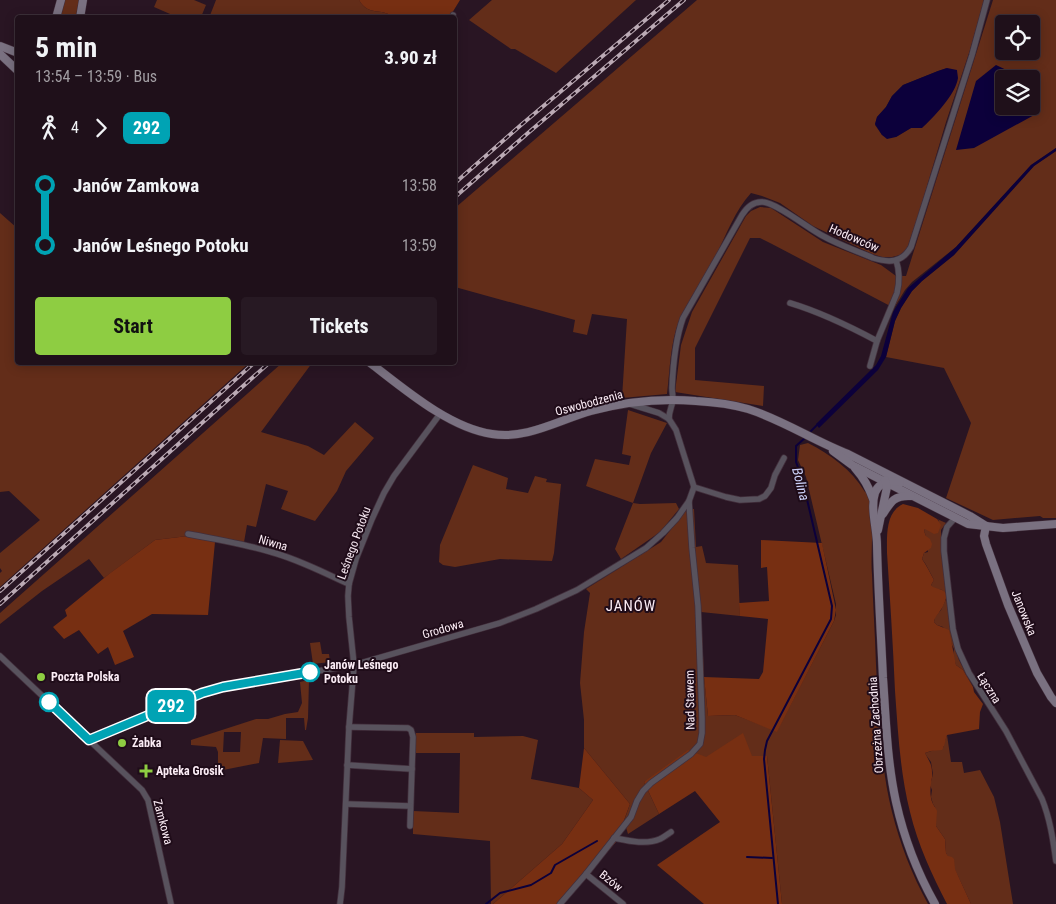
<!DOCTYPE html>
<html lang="en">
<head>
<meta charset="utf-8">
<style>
	:root { --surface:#1f101a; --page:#271923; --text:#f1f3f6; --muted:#a19da2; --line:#3c3039; --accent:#8ecd42 }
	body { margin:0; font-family:"Roboto Condensed",sans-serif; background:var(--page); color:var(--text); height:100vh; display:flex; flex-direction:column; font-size:19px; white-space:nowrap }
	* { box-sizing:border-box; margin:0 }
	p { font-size:16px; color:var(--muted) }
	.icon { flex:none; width:28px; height:28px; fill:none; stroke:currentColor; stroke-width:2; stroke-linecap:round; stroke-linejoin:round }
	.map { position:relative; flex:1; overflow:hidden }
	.panel { position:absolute; left:15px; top:15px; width:442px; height:350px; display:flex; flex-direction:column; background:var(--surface); border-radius:5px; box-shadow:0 2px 12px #0003,0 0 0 1px var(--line) }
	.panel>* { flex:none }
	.badge { padding:0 10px; border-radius:8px; font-size:18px; line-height:32px }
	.tools { position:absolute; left:995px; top:15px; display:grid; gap:10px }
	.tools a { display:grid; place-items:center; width:45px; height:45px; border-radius:5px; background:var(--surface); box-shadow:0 2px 12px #0003,0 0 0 1px var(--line); font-size:25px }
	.map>.badge { position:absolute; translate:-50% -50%; box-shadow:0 0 0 2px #fff }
	.legs { display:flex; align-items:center; gap:8px; height:55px; padding:0 20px; font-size:16px }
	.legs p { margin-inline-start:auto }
	.head { display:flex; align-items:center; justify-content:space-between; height:85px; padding:0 20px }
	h1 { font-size:28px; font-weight:700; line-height:38px }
	.action { display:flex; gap:10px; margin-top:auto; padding:10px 20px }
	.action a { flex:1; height:58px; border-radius:5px; background:var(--accent); color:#111; font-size:20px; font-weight:700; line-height:58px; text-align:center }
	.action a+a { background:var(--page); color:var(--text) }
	ul { padding:0 20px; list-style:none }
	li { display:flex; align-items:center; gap:18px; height:60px; font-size:19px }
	li i { display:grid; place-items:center; width:8px; height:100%; margin:0 6px; background:currentColor }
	li i::after { content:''; width:12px; height:12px; margin:-6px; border:4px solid; border-radius:50%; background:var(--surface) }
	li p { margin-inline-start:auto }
	li:first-child i { background:linear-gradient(#0000 50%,currentColor 0) }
	li:last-child i { background:linear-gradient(currentColor 50%,#0000 0) }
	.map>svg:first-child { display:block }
	.green { fill:#632d19; fill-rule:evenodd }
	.forest { fill:#772f12 }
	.water { fill:#0c003b }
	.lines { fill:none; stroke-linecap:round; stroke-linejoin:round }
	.stream { stroke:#0c003b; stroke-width:2 }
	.street-casing { stroke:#422f3c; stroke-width:7 }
	.secondary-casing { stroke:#422f3c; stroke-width:9 }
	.street { stroke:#58525d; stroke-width:5.5 }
	.secondary { stroke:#7a7181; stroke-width:8 }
	.rail-casing { stroke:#bbaab5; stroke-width:4 }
	.rail { stroke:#1f0c19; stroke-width:2; stroke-dasharray:5.5; stroke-linecap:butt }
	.line-1-casing { stroke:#fff; stroke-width:11 }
	.line-1 { stroke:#00a3b4; stroke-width:8 }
	.stop-1-dot { fill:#fff; stroke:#00a3b4; stroke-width:2.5 }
	.poi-dot { fill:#8ecd42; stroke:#1f0c19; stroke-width:2 }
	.labels { text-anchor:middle; stroke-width:4; stroke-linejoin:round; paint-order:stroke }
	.street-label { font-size:12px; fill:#fbecf5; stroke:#1f0c19 }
	.stop-label { font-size:12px; font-weight:bold; fill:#fbecf5; stroke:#1f0c19; text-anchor:start }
	.poi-label { font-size:12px; font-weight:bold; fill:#fbecf5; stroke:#1f0c19; text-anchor:start }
	.water-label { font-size:14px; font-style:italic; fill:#cbd0f8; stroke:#1f0c19 }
	.quarter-label { font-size:15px; letter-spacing:1px; fill:#fbecf5; stroke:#1f0c19 }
</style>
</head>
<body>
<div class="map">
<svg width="1056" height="904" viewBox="0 0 1056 904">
	<rect width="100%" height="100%" fill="#291523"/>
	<!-- green -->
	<g class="green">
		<path d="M65 0H79L76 17 60 18Z"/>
		<path d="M157 0H194L206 5 201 17H177L154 7Z"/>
		<path d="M216 0H359C369 17 381 7 393 17L209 18Z"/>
		<path d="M492 0H636L556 73 515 49H511L469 20Z"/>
		<path d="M697 0H984L970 50 946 122 919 213 907 249 900 255 892 257H882L872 254 813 226 780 203 762 196 751 193C735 210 726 236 715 257 704 279 689 299 679 321 670 344 670 370 667 394L622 398 627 319 592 314 587 335 573 332 575 320 455 287V208ZM947 68 911 128 896 137 882 135 875 125 877 117 886 107 892 96 903 85 938 71Z"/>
		<path d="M993 0H1056V148L1031 165 956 247 912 282 905 290 894 308 772 244 760 238H750L695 348V380L764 386 763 406 675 392 681 345 692 312 746 216 751 211 760 207 771 208 823 242 881 265 896 276H906ZM1004 24H1031V51H1004ZM1004 79H1031V106H1004Z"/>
		<path d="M1056 151V518H1043L1040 516 993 520 946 498 971 423 944 368 886 357 895 321 901 308 912 291 922 281 954 255 1034 166Z"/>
		<path d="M0 213 17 228 18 362 249 363 0 587V573L2 571 0 568V553L40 520 9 491 0 492Z"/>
		<path d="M282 363H312L261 432 308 446 324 455 355 422 374 438 346 471 337 491 315 521 281 509 288 491 266 484 256 527 247 525 243 548 188 536 155 540 104 578 89 559 42 591 0 624V613Z"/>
		<path d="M628 410 667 423 651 453 633 503 640 504 676 503 679 509 660 532 621 559 615 549 633 503 586 486 595 459 629 465 631 456 622 454Z"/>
		<path d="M808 443C831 455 851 469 865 492L867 491C876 507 870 553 872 574 873 604 875 634 876 665 879 714 880 764 892 812 900 844 912 875 928 904H782L767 756 706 757 644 782 659 814 628 834 624 821 630 804 584 748V720L580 683 584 632 590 593 586 589 661 542 687 509H694L696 547 702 546 706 563 738 565 740 616 701 612 704 676 708 716 735 715 777 731 834 621 836 615V604L806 477 798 460 800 445Z"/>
		<path d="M473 465 508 478 506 489 528 493 535 476 547 479 546 482 561 484 554 553 552 561 500 559 455 567 443 565 439 562 440 545Z"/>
		<path d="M937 519 946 523 941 530V545L954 645 959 660 973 687 963 670 956 665 953 655 954 649 943 627 937 625 934 622 935 617 941 610 946 599 942 590 933 588 931 585 934 580C930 573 927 565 922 559L924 553 928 552 926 536 924 531 925 529 939 521Z"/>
		<path d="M320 642 322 654H329L330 662 313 664 310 643Z"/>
		<path d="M309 680 308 718 306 730H305L304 718H286V739L263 738 259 763 218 771V752L216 747 191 745V740L256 719H268L285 714 298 712 302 703 300 682ZM224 732H241L240 752H223Z"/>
		<path d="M416 733H474V737L523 736 538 740 531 779 579 788 593 800 562 844 493 904H491L490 841 413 834V811L459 813 460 753H416Z"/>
		<path d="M947 735 951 762H962L964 773 980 770 994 797 1000 822 1013 904H971L958 876 946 853 945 839 936 826 935 807 933 804 931 797 932 790 930 785 933 774 931 762 926 755 925 753 944 747V743Z"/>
		<path d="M280 740 303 741 313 760 278 763Z"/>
	</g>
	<!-- forest -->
	<g class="forest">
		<path d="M359 0H460L449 18 393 17C381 7 369 17 359 0Z"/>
		<path d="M903 504 918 508 937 519 941 525 938 533 934 534 925 529 924 531 926 536 930 539 932 544 931 548 924 553 922 559C927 566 930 573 934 580L931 585 933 587 942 590 947 594C946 599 944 606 940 611 937 616 935 616 934 622L937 625 949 630 956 665 963 670 973 687 974 692 983 704 980 712 979 729 947 735C945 740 945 746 942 750L931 751 925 753C928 759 932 764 932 772 933 776 931 780 931 784 930 790 930 798 933 804 934 806 936 808 937 811L936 826 945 839 946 853 948 856 952 857 954 859 955 869 971 904H947C932 875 918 845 910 812 900 772 898 732 895 691 893 645 890 599 887 553 887 537 885 512 903 504Z"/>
		<path d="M188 536 215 542 208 615 152 614 123 631 134 657 115 665 108 647 98 654 79 630 64 639 53 627 67 616 65 610 109 574 155 540Z"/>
		<path d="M761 540 822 543 836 610 834 621 777 732 735 715 708 716 704 677 759 679 763 672 768 619 740 616 739 603 769 601 767 567 761 568Z"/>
		<path d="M743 733 752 756H767L782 904H704L657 865 720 822 695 791 659 814 644 782 688 750 706 757Z"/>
		<path d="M584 748 630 804 616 842 562 904H493L562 844 593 800 579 788Z"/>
	</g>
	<!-- water -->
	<g class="water">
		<path d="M996 65 1025 79H1004V106H1031V82H1032L1036 114 974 148 956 150 976 81Z"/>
		<path d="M947 68 957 70C957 71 958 77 958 78 956 94 933 118 922 128H911L896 137 887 139 882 135 875 124 877 117 886 107 892 96 903 85 938 71Z"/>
		<path d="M1056 148V151L1034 166 954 255 922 281 912 291 901 308 895 321 886 357 878 370 819 428 816 424 876 365 881 356 893 312 908 288 956 247 1031 165Z"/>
	</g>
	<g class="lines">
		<!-- stream -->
		<g class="stream">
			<path d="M809 433 818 424"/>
			<path d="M747 857 772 858"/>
			<path d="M486 904 500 893 531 885 551 873 555 865 597 841"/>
			<path d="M778 904 764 759 765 750 767 741 831 619 832 606 802 478 796 462V446L806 437"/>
		</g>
		<defs>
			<g id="street">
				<path d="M452 18 453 15"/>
				<path d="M790 303C820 312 849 326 877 341"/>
				<path d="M870 366 877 341 897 293C900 281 900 272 896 260"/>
				<path d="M669 419C669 410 672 407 673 400 673 396 672 392 672 388 673 365 675 340 683 318L742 215C747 207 753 201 763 202 777 203 809 229 823 236 839 245 857 251 873 258 889 263 902 263 911 247L972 55 987 0"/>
				<path d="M694 487 726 497 740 500 759 499 765 496 771 488 775 475 784 458"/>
				<path d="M955 518 947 527 944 538V551L953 629 958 649 969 673 1006 731 1042 799C1050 819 1053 839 1056 861"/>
				<path d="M188 534C216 539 244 544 271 552 298 559 324 573 349 584"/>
				<path d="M0 656 142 790 148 800 171 904"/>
				<path d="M349 727 408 728 411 730 413 737 410 826"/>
				<path d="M89 740 202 693 223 687 354 665 500 623 536 609 577 590 646 548 663 533 677 518 689 501 694 487 676 430 669 419 659 413 630 404"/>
				<path d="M347 765 412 769"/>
				<path d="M346 804 410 806"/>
				<path d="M614 838C629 841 646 845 660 839 664 837 668 834 671 832"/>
				<path d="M586 874 623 904"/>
				<path d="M340 904 342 887 349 727 354 665 349 617 348 596 349 584 356 559 372 519 384 493 394 476 440 414"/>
				<path d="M560 904 586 874 631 817 637 801 643 791 651 783 691 754 700 744 702 733V718L698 606 692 548 689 501"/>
			</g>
			<g id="secondary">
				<path d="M56 18 61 0"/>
				<path d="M80 18 83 0"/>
				<path d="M0 46 18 53"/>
				<path d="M0 54 18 71"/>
				<path d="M369 362C403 388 449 428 492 434 526 440 559 420 591 411 624 402 660 398 696 401 713 402 731 404 748 409 783 420 814 441 848 454L970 516 986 526"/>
				<path d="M833 451 852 465 968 524 1003 528 1056 524"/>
				<path d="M855 468C863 477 869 487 873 499"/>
				<path d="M900 482C890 481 878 482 875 493 870 508 877 529 877 545 878 589 881 634 883 678 886 719 887 761 896 802 904 838 917 872 935 904"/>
				<path d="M883 514C891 501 895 495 911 496"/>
				<path d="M986 526 984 536 986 544 1008 605 1037 673 1051 697 1056 703"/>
				<path d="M878 530 887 487 885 480"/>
			</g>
		</defs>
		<!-- street casing -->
		<use href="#street" class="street-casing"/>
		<!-- secondary casing -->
		<use href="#secondary" class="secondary-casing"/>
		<!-- street -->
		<use href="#street" class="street"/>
		<!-- secondary -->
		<use href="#secondary" class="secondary"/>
		<defs>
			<g id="rail">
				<path d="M455 183 521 125 669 0"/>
				<path d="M455 197 528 133 684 0"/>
				<path d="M0 591 255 362"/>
				<path d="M0 604 270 362"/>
			</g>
		</defs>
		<!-- rail casing -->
		<use href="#rail" class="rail-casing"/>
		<!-- rail -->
		<use href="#rail" class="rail"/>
	</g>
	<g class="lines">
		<defs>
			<path id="line-1" d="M49 702 89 740 202 693 223 687 310 672"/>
		</defs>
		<!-- line-1 casing -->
		<use href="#line-1" class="line-1-casing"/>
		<!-- line-1 -->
		<use href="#line-1" class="line-1"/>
	</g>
	<!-- markers -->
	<g class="stop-1-dot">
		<circle cx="310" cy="672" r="9"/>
		<circle cx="49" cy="702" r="9"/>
	</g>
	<g class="poi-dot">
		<circle cx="41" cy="677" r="5"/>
		<circle cx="122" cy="743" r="5"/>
		<path d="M143.5 763.5h5v5h5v5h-5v5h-5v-5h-5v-5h5z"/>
	</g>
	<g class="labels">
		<!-- street labels -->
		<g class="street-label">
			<text transform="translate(854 238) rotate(23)" y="4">Hodowców</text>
			<text transform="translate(589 403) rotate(-15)" y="4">Oswobodzenia</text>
			<text transform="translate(273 543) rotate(16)" y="4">Niwna</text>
			<text transform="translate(354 543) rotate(-70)" y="4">Leśnego Potoku</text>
			<text transform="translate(1024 613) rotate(68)" y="4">Janowska</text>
			<text transform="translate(443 629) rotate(-16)" y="4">Grodowa</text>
			<text transform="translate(989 688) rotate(58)" y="4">Łączna</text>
			<text transform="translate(690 700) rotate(-91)" y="4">Nad Stawem</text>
			<text transform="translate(876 725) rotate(-94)" y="4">Obrzeżna Zachodnia</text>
			<text transform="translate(163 822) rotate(75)" y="4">Zamkowa</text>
			<text transform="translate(611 881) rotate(38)" y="4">Bzów</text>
		</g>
		<!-- stop labels -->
		<g class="stop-label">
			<text x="324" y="669">Janów Leśnego<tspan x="324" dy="14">Potoku</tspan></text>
		</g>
		<!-- poi labels -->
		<g class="poi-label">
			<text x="51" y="681">Poczta Polska</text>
			<text x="132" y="747">Żabka</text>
			<text x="156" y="775">Apteka Grosik</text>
		</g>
		<!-- water labels -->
		<g class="water-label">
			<text transform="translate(801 484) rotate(76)" y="5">Bolina</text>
		</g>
		<!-- quarter labels -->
		<g class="quarter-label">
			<text x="631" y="611">JANÓW</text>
		</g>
	</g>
</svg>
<div class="tools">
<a><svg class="icon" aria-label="locate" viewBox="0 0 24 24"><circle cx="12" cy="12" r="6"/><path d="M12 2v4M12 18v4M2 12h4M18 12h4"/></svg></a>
<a><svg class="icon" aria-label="layers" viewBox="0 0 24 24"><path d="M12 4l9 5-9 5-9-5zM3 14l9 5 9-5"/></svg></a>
</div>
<b class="badge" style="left:171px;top:706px;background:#00a3b4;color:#fff">292</b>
<section class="panel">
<div class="head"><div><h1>5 min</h1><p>13:54 – 13:59 · Bus</p></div><b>3.90 zł</b></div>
<div class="legs"><svg class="icon" aria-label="walk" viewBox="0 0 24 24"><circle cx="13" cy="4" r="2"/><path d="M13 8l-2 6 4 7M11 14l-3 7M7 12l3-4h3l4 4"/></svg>4<svg class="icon" aria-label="forward" viewBox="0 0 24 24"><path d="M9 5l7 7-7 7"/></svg><b class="badge" style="background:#00a3b4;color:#fff">292</b></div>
<ul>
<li><i style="color:#00a3b4"></i><b>Janów Zamkowa</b><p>13:58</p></li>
<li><i style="color:#00a3b4"></i><b>Janów Leśnego Potoku</b><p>13:59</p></li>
</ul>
<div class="action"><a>Start</a><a>Tickets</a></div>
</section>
</div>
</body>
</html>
